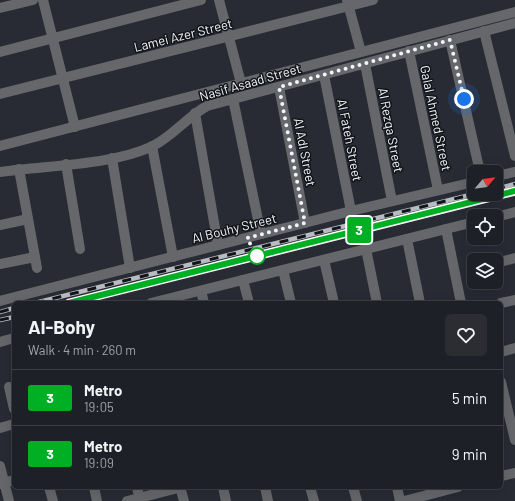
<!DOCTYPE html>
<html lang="en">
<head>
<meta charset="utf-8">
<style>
	:root { --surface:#1e2027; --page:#2b2d33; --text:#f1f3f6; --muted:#a1a3a7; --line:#3c3e44 }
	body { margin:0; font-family:Barlow,sans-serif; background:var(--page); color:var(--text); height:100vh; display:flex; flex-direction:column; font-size:15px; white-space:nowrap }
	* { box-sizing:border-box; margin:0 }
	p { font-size:13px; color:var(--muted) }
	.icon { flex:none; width:22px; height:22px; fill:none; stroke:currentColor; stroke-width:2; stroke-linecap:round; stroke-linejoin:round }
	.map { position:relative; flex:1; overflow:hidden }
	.sheet { position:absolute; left:12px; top:301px; width:491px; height:188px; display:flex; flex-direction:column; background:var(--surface); border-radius:6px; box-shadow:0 4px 16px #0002,0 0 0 1px var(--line) }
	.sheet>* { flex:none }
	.badge { padding:0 8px; border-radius:3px; font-size:14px; line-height:26px }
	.needle { width:26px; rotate:61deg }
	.buttons { position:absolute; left:467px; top:165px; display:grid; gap:8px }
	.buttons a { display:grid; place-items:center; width:36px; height:36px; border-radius:6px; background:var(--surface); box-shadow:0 4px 16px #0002,0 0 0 1px var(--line); font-size:20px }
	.you { position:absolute; width:20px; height:20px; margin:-10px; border:3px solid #fff; border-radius:50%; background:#1a73e8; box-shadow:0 0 0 6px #1a73e833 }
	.map>.badge { position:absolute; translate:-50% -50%; box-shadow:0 0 0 2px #fff }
	.round { display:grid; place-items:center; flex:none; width:42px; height:42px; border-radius:6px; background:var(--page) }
	.summary { display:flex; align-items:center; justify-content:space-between; height:68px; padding:0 16px }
	h1 { font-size:19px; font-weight:700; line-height:30px }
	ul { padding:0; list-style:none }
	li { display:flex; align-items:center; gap:12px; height:56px; padding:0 16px; border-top:1px solid var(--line) }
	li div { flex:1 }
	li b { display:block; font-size:15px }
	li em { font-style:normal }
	li .badge { min-width:44px; font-weight:700; text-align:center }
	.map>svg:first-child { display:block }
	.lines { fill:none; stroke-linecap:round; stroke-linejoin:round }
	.minor { stroke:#65676b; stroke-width:10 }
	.tertiary { stroke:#65676b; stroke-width:10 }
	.rail-casing { stroke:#b8bbc1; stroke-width:4.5 }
	.rail { stroke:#121418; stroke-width:3; stroke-dasharray:9; stroke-linecap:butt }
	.line-casing { stroke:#fff; stroke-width:9 }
	.line { stroke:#00af23; stroke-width:6 }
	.walk { stroke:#f1f4f9; stroke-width:4; stroke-dasharray:0 7.2 }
	.stop-dot { fill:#fff; stroke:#00af23; stroke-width:2 }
	.labels { text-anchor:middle; stroke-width:3; stroke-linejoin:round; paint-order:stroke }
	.street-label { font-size:13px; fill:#f1f4f9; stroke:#121418 }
</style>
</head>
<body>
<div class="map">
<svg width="515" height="501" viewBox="0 0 515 501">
	<rect width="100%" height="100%" fill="#282b34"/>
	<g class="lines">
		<!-- minor -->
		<g class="minor">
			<path d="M43 0 75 127"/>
			<path d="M219 0 241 83"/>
			<path d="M347 0 361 52"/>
			<path d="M0 8 33 0"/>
			<path d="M484 31 515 156"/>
			<path d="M450 40 480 172"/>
			<path d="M409 51 438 190"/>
			<path d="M0 52 201 0"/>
			<path d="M365 64 392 201"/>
			<path d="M324 75 351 211"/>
			<path d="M279 87 305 223"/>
			<path d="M0 94 373 0"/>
			<path d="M233 99 261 234"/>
			<path d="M195 113 218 245"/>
			<path d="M0 146 515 12"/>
			<path d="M152 146 173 257"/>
			<path d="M112 158 130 268"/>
			<path d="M66 164 80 249"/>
			<path d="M19 169 37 268"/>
			<path d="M0 172C47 165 110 166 153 146 173 136 187 117 207 106L515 23"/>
			<path d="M0 225 28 219"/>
			<path d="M446 229 461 303"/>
			<path d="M407 239 420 303"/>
			<path d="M366 249 377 303"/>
			<path d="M324 260 334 303"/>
			<path d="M496 263 515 258"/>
			<path d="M0 264 35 257"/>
			<path d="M283 270 291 303"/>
			<path d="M243 280 249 303"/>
			<path d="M201 291 204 303"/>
			<path d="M501 303 515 300"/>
			<path d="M501 352 515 348"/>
			<path d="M501 382 515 440"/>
			<path d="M9 387 14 409"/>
			<path d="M0 428 14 424"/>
			<path d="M0 466 9 501"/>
			<path d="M501 476 515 473"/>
			<path d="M0 484 14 480"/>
			<path d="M49 487 53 501"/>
			<path d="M94 487 97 501"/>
			<path d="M137 487 140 501"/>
			<path d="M180 487 184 501"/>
			<path d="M223 487 226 501"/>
			<path d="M265 487 268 501"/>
			<path d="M310 487 314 501"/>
			<path d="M353 487 357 501"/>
			<path d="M397 487 400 501"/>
			<path d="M127 501 182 487"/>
			<path d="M404 501 458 487"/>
		</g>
		<!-- tertiary -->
		<g class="tertiary">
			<path d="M496 176 515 172"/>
			<path d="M496 217 515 212"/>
			<path d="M0 301 351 211 474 182"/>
			<path d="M151 303 474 222"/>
			<path d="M0 342 14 338"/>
		</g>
		<defs>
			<g id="rail">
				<path d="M496 189 515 184"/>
				<path d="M35 303 474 194"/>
				<path d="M69 303 515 191"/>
				<path d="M0 312 14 308"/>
				<path d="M0 320 14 317"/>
			</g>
		</defs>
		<!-- rail casing -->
		<use href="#rail" class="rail-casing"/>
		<!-- rail -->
		<use href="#rail" class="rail"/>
	</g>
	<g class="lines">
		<defs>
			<path id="line" d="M69 303 515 191"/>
		</defs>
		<!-- line casing -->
		<use href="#line" class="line-casing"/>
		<!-- line -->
		<use href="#line" class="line"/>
		<!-- walk -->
		<path class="walk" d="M257 256 247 238 305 223 279 87 450 40 464 99"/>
	</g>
	<!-- markers -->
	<circle class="stop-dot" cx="257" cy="256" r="8"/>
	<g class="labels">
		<!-- street labels -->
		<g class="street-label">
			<text transform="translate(183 35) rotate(-14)" y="5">Lamei Azer Street</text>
			<text transform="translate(250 82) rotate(-16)" y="5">Nasif Asaad Street</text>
			<text transform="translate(436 118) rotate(78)" y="5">Galal Ahmed Street</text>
			<text transform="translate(391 130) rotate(79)" y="5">Al Rezqa Street</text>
			<text transform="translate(350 140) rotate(79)" y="5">Al Fateh Street</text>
			<text transform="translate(305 152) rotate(79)" y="5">Al Adl Street</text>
			<text transform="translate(234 228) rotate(-14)" y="5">Al Bouhy Street</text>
		</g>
	</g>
</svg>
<div class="buttons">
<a><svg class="needle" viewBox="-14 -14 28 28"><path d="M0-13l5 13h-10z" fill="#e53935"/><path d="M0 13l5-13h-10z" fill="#a1a3a7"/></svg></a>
<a><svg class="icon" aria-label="locate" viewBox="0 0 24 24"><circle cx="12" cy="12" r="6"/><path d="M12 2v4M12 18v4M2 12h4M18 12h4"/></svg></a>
<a><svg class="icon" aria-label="layers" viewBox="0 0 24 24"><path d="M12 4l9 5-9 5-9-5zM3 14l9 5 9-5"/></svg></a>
</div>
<div class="you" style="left:464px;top:99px"></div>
<b class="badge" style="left:359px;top:230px;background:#00af23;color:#fff">3</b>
<section class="sheet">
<div class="summary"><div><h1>Al-Bohy</h1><p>Walk · 4 min · 260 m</p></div><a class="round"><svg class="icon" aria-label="heart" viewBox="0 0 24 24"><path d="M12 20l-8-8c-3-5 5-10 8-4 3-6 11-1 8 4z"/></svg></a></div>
<ul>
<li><span class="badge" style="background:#00af23;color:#fff">3</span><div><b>Metro</b><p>19:05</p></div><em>5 min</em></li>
<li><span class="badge" style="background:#00af23;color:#fff">3</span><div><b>Metro</b><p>19:09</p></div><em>9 min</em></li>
</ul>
</section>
</div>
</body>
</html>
